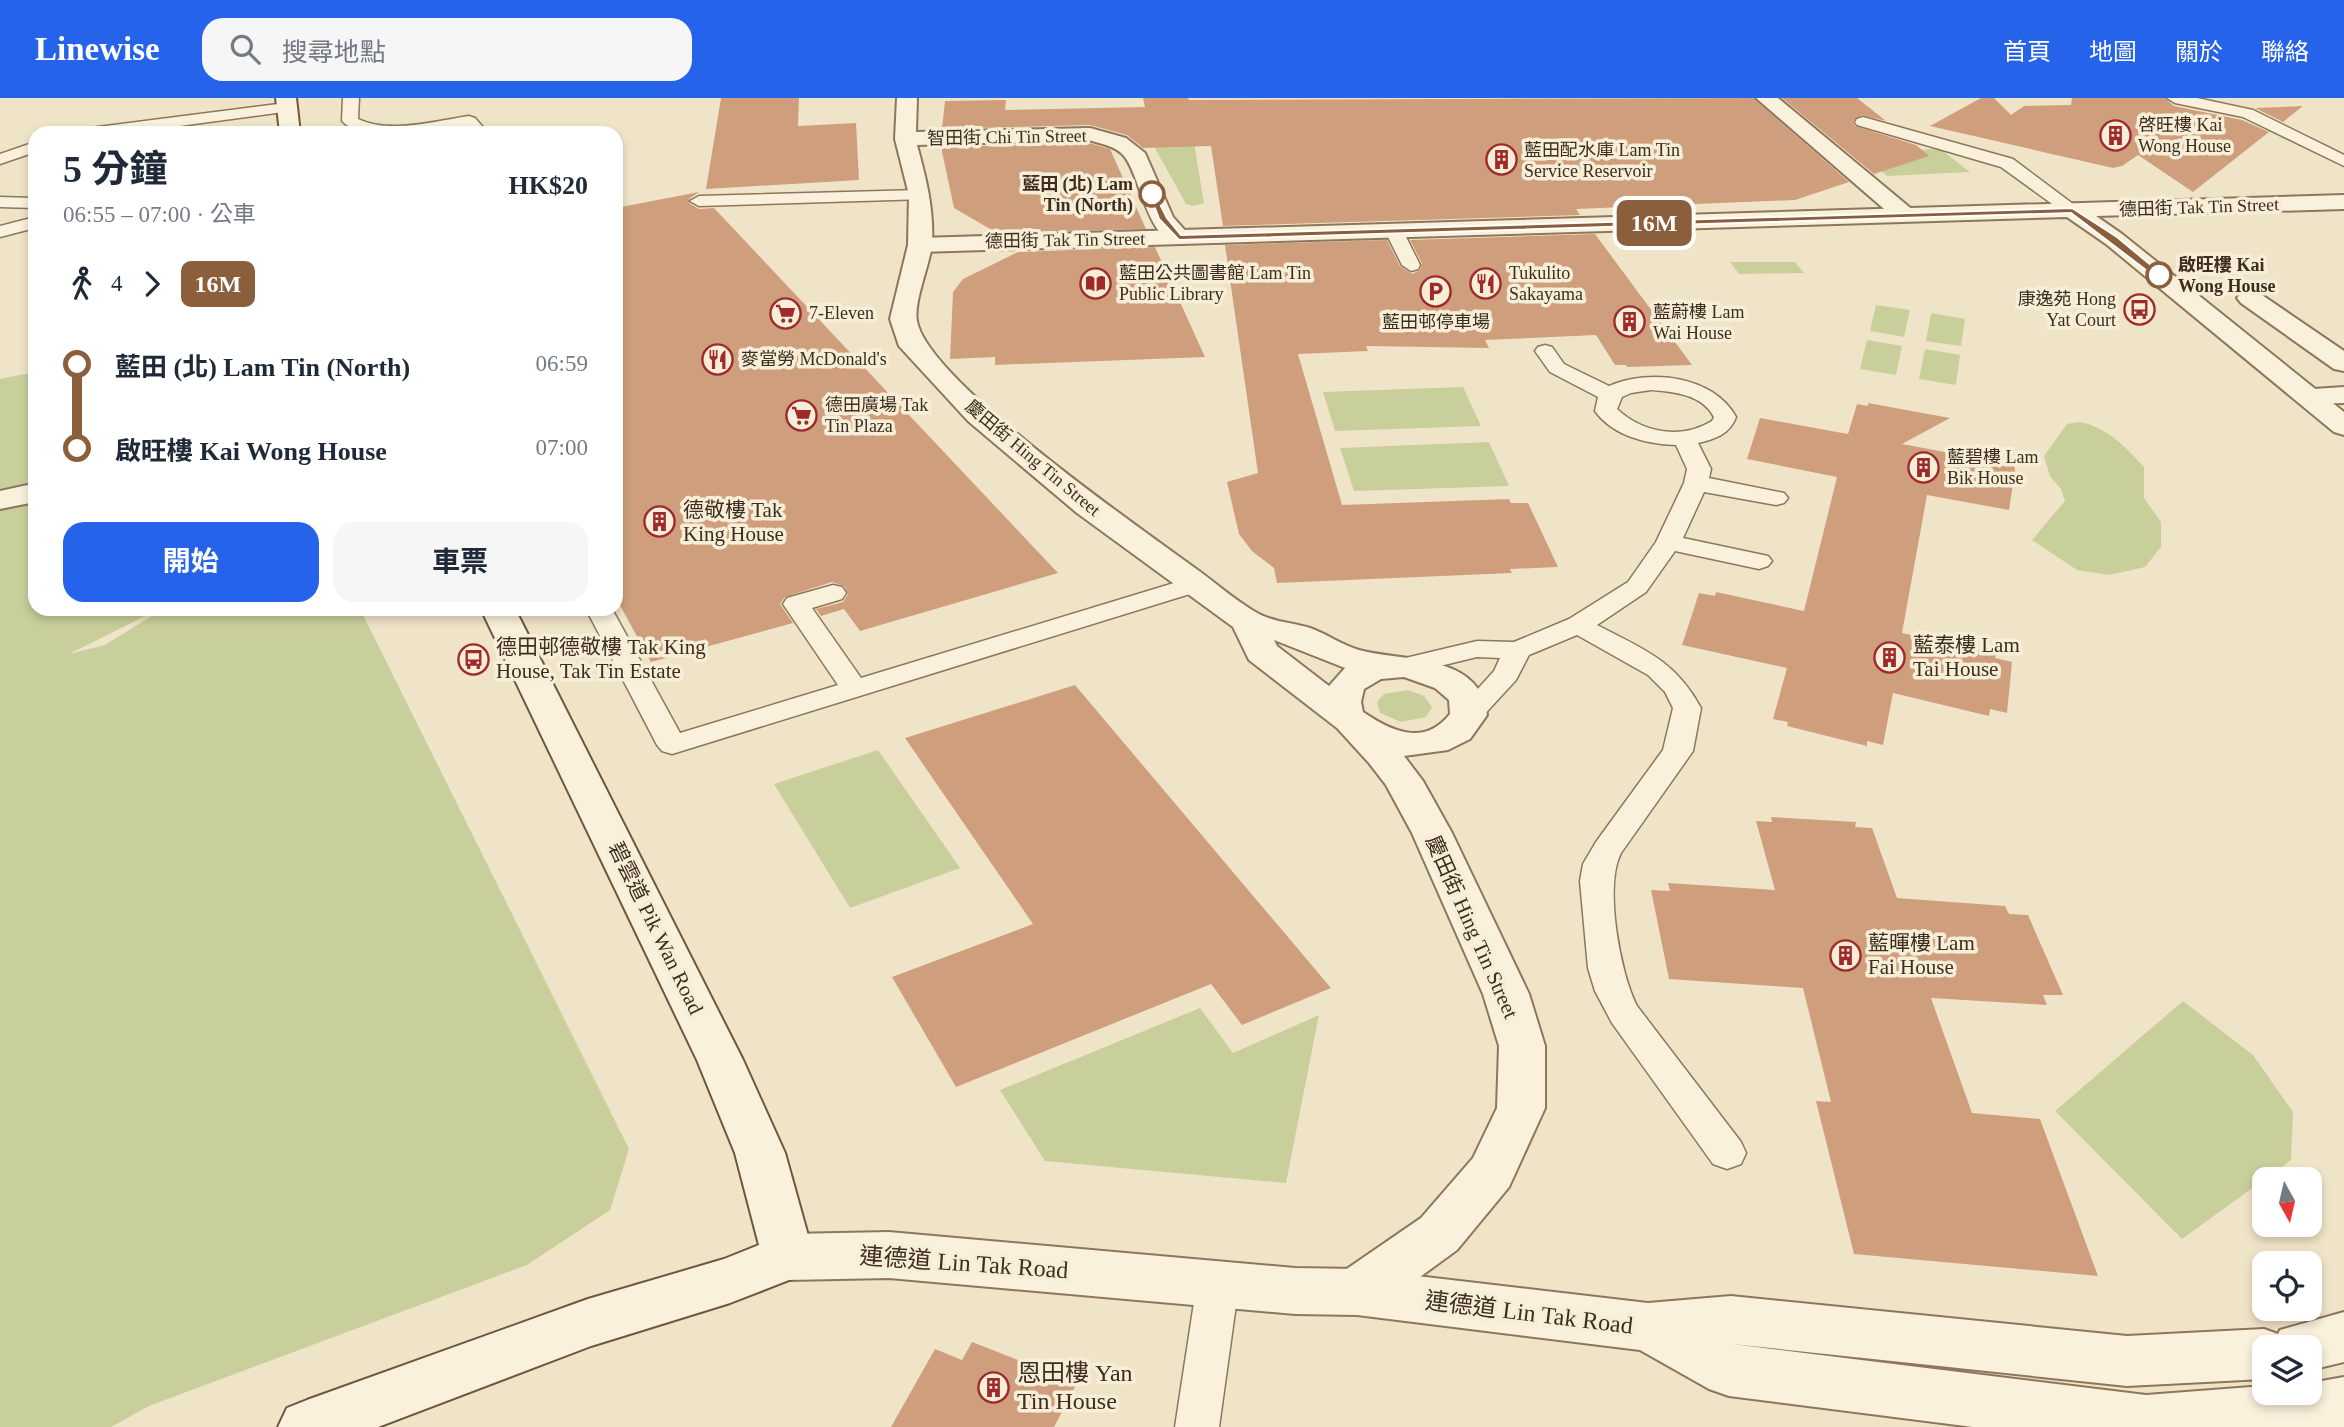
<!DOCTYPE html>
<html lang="zh-TW">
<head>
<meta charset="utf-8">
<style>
	:root { --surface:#fff; --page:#f6f6f7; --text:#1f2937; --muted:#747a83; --accent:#2563eb }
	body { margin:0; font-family:"Times New Roman","Noto Sans TC",serif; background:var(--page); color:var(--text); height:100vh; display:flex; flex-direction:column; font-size:26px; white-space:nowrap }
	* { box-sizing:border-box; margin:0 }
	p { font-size:23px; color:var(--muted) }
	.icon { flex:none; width:38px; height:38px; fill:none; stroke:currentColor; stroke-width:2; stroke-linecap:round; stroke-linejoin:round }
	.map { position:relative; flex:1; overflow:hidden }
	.sheet { position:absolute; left:28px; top:28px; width:595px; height:490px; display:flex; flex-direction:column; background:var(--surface); border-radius:21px; box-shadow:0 4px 10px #0003 }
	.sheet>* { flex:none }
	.badge { padding:0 14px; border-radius:10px; font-size:24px; line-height:46px }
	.needle { width:46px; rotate:172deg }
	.fabs { position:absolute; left:2252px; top:1069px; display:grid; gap:14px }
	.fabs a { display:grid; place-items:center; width:70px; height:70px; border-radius:14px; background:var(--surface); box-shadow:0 4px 10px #0003; font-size:35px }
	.map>.badge { position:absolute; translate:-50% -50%; box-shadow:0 0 0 4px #fff }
	.legs { display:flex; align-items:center; gap:10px; height:77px; padding:0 35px; font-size:23px }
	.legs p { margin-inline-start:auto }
	.overview { display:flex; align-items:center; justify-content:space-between; height:119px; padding:0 35px }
	h1 { font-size:38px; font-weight:700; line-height:52px }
	.button { display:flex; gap:14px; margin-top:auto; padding:14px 35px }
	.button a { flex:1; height:80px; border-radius:21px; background:var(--accent); color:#fff; font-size:28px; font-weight:700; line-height:80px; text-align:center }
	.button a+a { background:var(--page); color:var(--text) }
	ul { padding:0 35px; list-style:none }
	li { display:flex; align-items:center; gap:24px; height:84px; font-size:26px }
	li i { display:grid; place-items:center; width:10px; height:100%; margin:0 9px; background:currentColor }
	li i::after { content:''; width:18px; height:18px; margin:-9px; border:5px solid; border-radius:50%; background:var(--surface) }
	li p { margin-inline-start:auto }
	li:first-child i { background:linear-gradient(#0000 50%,currentColor 0) }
	li:last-child i { background:linear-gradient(currentColor 50%,#0000 0) }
	header { display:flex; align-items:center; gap:42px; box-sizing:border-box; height:98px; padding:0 35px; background:var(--accent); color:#fff }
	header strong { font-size:33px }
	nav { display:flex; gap:38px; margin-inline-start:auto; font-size:24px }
	.search { width:490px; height:63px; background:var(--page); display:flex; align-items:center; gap:18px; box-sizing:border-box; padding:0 24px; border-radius:21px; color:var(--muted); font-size:26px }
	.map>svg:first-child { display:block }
	.green { fill:#c9cf9b }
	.building { fill:#cf9f7d }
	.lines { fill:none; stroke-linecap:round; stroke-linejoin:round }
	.service-casing { stroke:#8d765c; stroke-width:3 }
	.pedestrian-casing { stroke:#8d765c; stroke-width:4 }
	.minor-casing { stroke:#8d765c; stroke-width:4 }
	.tertiary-casing { stroke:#8d765c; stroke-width:4 }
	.secondary-casing { stroke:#6f573f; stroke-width:4 }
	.service { fill:#faf1dc; fill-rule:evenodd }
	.pedestrian { fill:#faf1dc; fill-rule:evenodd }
	.minor { fill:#faf1dc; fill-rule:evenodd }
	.tertiary { fill:#faf1dc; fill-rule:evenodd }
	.secondary { fill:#faf1dc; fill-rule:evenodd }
	.line-1 { fill:#8b5e3c; stroke:#fff; stroke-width:2 }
	.stop-1-dot { fill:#fff; stroke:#8b5e3c; stroke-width:3.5 }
	.labels { text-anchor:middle; stroke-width:7; stroke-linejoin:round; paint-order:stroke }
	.far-poi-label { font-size:18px; fill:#3d2e20; stroke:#f7eed8; text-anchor:start }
	.far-street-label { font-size:18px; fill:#3d2e20; stroke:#f7eed8 }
	.far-stop-label { font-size:18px; font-weight:bold; fill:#3d2e20; stroke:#f7eed8; text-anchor:end }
	.poi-label { font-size:21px; fill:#3d2e20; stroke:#f7eed8; text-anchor:start }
	.street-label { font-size:21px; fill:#3d2e20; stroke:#f7eed8 }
	.near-street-label { font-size:24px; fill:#3d2e20; stroke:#f7eed8 }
	.near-poi-label { font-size:24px; fill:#3d2e20; stroke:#f7eed8; text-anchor:start }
</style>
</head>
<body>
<header>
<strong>Linewise</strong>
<div class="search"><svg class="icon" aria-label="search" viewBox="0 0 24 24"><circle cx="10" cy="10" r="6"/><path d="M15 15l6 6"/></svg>搜尋地點</div>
<nav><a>首頁</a><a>地圖</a><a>關於</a><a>聯絡</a></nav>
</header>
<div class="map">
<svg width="2344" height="1329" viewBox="0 0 2344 1329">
	<rect width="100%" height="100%" fill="#f0e4c8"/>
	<!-- green -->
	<g class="green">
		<path d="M1194 24 1195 51 1204 105 1194 108 1186 106 1141 25Z"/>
		<path d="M1940 51 1970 74 1887 78 1868 61 1864 53Z"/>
		<path d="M1730 164H1795L1804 175 1739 176Z"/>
		<path d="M1876 207 1910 212 1904 239 1870 233Z"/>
		<path d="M1931 215 1965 221 1961 248 1926 243Z"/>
		<path d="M1867 242 1902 248 1896 277 1860 271Z"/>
		<path d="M1925 251 1960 257 1956 287 1919 281Z"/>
		<path d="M35 274V511H159L69 556 105 547 163 511H360L629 1051 610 1112 527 1167 149 1308 111 1329H0V281Z"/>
		<path d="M1463 289 1481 328 1335 333 1323 294Z"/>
		<path d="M2080 324C2109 330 2125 349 2144 369V400L2161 424V449L2145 469 2109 477 2077 472 2032 442 2065 403 2061 391 2050 378 2044 358 2067 326Z"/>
		<path d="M1489 344 1509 388 1354 393 1340 350Z"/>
		<path d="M1408 592 1424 598 1432 609 1426 619 1401 624 1380 615 1377 604 1384 596Z"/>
		<path d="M878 652 960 770 850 810 774 686Z"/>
		<path d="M2183 903 2253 957 2293 1014 2291 1062 2182 1141 2055 1013Z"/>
		<path d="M1200 910 1233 955 1319 917 1286 1085 1045 1063 1000 992Z"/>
	</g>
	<!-- building -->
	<g class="building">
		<path d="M721 0H799L798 28 856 25 859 82 706 91Z"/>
		<path d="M1143 0H1188L1189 2 1753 0 1849 84 1795 102 1576 111 1580 117 1223 128 1211 48 1143 50 1127 37 1090 27 942 31 945 3 1006 2 1005 12 1145 9Z"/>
		<path d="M1782 0H1857L1886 23 1862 17 1853 23 1855 28 1916 47 1929 58 1874 76Z"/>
		<path d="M1981 0H1994L2011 17 2024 8 2071 7 2072 0H2165L2174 8 2242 22 2269 34 2193 94 2138 57 2122 68 2113 70 1930 28Z"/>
		<path d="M2303 8 2283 24 2255 10Z"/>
		<path d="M1089 45 1110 51 1146 131 997 135 954 110 941 49Z"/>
		<path d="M699 94 689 101V105L699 111 714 110 1058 475 860 533 844 511 821 518 816 511 843 504 848 496 844 488 832 484 785 499 780 506 793 525 651 564 616 500V110Z"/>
		<path d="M1595 136 1692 267 1627 269 1626 267H1615L1596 237 1485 242 1489 250 1366 248 1368 253 1298 256 1342 407 1509 401 1511 405H1528L1558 469 1510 471 1512 475 1277 485 1274 470 1252 453 1239 436 1227 384 1258 375 1225 147 1387 142 1400 168 1412 176 1420 172 1422 166 1410 142Z"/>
		<path d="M1155 149 1205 259 995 267V259L950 261 953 194 963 181 1018 154Z"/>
		<path d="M1868 305 1950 320 1902 346 2014 367 2015 372 2009 412 1927 397 1902 535 1996 555 1995 560 2012 564 2007 615 1990 611 1989 618 1893 595 1883 647 1867 643V648L1787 628 1788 624 1773 621 1787 570 1682 547 1699 495 1715 498 1716 494 1804 513 1837 379 1747 361 1760 320 1848 336 1857 306 1868 308Z"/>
		<path d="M1075 587 1331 890 1242 927 1211 886 956 989 892 879 1033 826 905 640Z"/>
		<path d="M1771 719 1856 724 1855 729 1872 730 1897 800 2005 808 2009 816 2028 817 2063 897H2043L2047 907 1931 900 1972 1015 2040 1021 2098 1178 1854 1156 1816 1003 1831 1004 1803 890 1669 881 1651 792 1670 793 1668 785 1775 792 1756 723 1772 724Z"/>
		<path d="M972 1244 1077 1285 1054 1329H891L935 1251 962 1262Z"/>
	</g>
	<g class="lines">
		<defs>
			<g id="service">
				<path d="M343 0H359L358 21C390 36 436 23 469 18L475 20 488 35H471L465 28C436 32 364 47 342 23Z"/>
				<path d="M2167 0H2197L2253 12 2344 57V68L2243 19 2175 5Z"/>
				<path d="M286 5 291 7 294 10 291 13 127 35H82L90 30Z"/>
				<path d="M1863 19 2013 61 2081 112 2072 117 2066 116 2001 69 1857 27 1855 24 1857 21Z"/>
				<path d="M35 44V54L0 66V56Z"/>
				<path d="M920 92 926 93 929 97 926 101 699 108 690 103 699 98Z"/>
				<path d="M0 99 35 100V110L0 109Z"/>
				<path d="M35 119V130L0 139V128Z"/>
				<path d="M1394 128 1403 133 1420 167 1418 171 1411 173 1402 167 1385 133Z"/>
				<path d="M1545 247 1552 249 1564 266 1609 288C1650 270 1714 278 1736 319 1730 336 1715 341 1698 345L1711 371 1709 380 1784 395 1788 400 1784 405 1776 407 1704 394 1683 440 1768 458 1772 463 1768 468 1759 471 1675 453 1646 494 1597 527C1643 551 1675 562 1701 610L1693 653 1621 755C1604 788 1620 875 1637 908L1741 1044 1746 1055 1741 1066 1727 1071 1713 1066 1612 925 1595 893 1588 870 1580 783 1583 766 1596 744 1663 652 1673 610 1665 594 1648 577 1577 537 1529 557 1516 582 1481 620 1471 623 1461 620 1457 614 1494 573 1500 560 1477 559 1407 576 1397 574 1393 568 1397 562 1477 543 1514 544 1569 521 1628 484 1656 444 1684 385 1687 371 1676 347C1647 346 1613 338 1595 313L1598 299 1550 274 1535 253 1538 249ZM1651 292C1674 294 1702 296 1714 319L1712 323C1681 342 1643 335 1617 311L1622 299 1631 295Z"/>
				<path d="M1197 478 1206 481 1210 486 1206 491 672 656 662 653 657 647 586 511H612L680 635 838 587 783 506 787 500 833 487 842 489 846 495 842 501 812 510 861 580Z"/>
				<path d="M1218 1167 1233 1172 1239 1185 1219 1329H1175L1197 1185 1203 1172Z"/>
			</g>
			<g id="pedestrian">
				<path d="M2250 192 2259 195 2344 253V273L2334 271 2241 205 2237 200 2241 195Z"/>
				<path d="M2344 289V305L2308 306 2298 304 2294 298 2298 292Z"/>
				<path d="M32 386H35V404L0 411V393Z"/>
			</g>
			<g id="minor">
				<path d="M897 0H917L916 34 1090 30 1126 40 1145 55 1173 119 1191 139 1187 144C1148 154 1142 79 1124 58 1116 48 1101 46 1089 42L917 47C926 80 934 111 932 146 930 166 913 205 917 223 927 282 1140 430 1195 470 1216 485 1237 504 1259 516 1274 524 1294 525 1310 530 1327 536 1342 547 1359 552 1403 564 1481 555 1487 617L1470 641 1448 652 1404 658 1423 683 1452 735 1529 896 1545 948V1010L1509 1089 1457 1152 1376 1211 1357 1217 1338 1211 1330 1194 1338 1177 1421 1120 1473 1060 1497 1010 1499 948 1483 896 1412 735 1386 687 1369 665 1337 630 1249 562 1233 529 1077 415 968 323 899 248 890 221 908 147 909 97 895 41ZM1274 542 1345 570 1329 588 1277 548ZM1404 579 1435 590 1449 602 1450 616C1424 649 1391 633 1363 614L1361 604 1364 591 1381 581Z"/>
				<path d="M1756 0H1778L1914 113 1917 118 1914 123H1898Z"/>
			</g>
			<g id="tertiary">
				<path d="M2344 97V111L2096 118 2122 136 2344 314V337L2334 334 2106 146 2067 119 920 154 912 152 908 147 912 142 920 140Z"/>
				<path d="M889 1134 1295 1170 1357 1171 1648 1205 1731 1198 2127 1238 2264 1231 2278 1236 2280 1232 2344 1214V1264L2310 1272V1250H2264V1281L2127 1288 1732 1246 2146 1297 2264 1288V1295H2310V1285L2344 1279V1329H1973L1729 1298 1709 1291 1640 1252 1357 1217 1295 1216 889 1180 788 1182 769 1175 762 1159 769 1143 788 1136Z"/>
			</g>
			<g id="secondary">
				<path d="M276 0H296L300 35H280Z"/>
				<path d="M481 511H515L743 962 785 1055 814 1159 807 1175 730 1205 591 1248 378 1329H278L287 1310 307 1302 588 1201 724 1161 759 1147 735 1055 697 962Z"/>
			</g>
		</defs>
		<!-- service casing -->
		<use href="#service" class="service-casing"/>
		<!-- pedestrian casing -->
		<use href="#pedestrian" class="pedestrian-casing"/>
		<!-- minor casing -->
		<use href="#minor" class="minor-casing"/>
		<!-- tertiary casing -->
		<use href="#tertiary" class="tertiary-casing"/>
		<!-- secondary casing -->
		<use href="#secondary" class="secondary-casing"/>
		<!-- service -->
		<use href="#service" class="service"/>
		<!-- pedestrian -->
		<use href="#pedestrian" class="pedestrian"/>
		<!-- minor -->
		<use href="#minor" class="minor"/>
		<!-- tertiary -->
		<use href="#tertiary" class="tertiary"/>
		<!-- secondary -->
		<use href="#secondary" class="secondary"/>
	</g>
	<!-- line-1 -->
	<path class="line-1" d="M1149 94H1154L1167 120 1181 137 2072 110 2117 139 2163 177 2155 179 2071 115 1179 142 1159 121Z"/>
	<!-- icons -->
	<defs>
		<symbol id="building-ring" viewBox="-11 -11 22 22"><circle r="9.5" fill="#f7eed8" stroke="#9e2a2b" stroke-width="1.5"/><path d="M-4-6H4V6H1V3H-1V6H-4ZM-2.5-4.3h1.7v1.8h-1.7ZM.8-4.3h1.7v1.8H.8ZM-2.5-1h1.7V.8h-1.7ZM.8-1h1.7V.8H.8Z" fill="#9e2a2b"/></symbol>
		<symbol id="library-ring" viewBox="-11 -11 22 22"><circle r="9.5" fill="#f7eed8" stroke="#9e2a2b" stroke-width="1.5"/><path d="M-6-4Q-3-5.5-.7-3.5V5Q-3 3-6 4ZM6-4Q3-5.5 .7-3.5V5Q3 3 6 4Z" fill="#9e2a2b"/></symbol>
		<symbol id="restaurant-ring" viewBox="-11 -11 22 22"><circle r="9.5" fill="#f7eed8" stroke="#9e2a2b" stroke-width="1.5"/><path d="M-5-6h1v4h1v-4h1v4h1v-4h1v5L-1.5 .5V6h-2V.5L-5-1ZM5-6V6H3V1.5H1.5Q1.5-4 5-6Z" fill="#9e2a2b"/></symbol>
		<symbol id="parking-ring" viewBox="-11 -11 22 22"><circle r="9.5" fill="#f7eed8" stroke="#9e2a2b" stroke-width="1.5"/><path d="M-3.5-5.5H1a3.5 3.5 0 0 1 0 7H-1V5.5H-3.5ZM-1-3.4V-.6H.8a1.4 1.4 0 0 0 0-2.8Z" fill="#9e2a2b"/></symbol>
		<symbol id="bus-ring" viewBox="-11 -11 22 22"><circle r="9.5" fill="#f7eed8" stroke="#9e2a2b" stroke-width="1.5"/><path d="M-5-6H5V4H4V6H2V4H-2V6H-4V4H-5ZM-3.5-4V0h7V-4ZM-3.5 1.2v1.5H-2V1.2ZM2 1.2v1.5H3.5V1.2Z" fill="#9e2a2b"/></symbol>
		<symbol id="supermarket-ring" viewBox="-11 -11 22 22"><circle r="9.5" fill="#f7eed8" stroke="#9e2a2b" stroke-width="1.5"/><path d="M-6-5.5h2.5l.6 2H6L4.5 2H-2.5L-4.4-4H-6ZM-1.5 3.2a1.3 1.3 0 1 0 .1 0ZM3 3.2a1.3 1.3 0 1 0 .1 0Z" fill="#9e2a2b"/></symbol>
	</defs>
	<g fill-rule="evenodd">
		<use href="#building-ring" x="2098" y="20" width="35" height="35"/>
		<use href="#building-ring" x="1484" y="44" width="35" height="35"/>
		<use href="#library-ring" x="1078" y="168" width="35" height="35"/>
		<use href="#restaurant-ring" x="1468" y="168" width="35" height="35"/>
		<use href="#parking-ring" x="1418" y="176" width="35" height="35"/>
		<use href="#bus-ring" x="2122" y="194" width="35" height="35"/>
		<use href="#supermarket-ring" x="768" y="198" width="35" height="35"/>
		<use href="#building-ring" x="1612" y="206" width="35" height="35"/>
		<use href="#restaurant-ring" x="700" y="244" width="35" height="35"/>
		<use href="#supermarket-ring" x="784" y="300" width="35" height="35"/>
		<use href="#building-ring" x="1906" y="352" width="35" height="35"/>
		<use href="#building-ring" x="642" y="406" width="35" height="35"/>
		<use href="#building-ring" x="1872" y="542" width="35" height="35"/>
		<use href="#bus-ring" x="456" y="544" width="35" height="35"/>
		<use href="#building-ring" x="1828" y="840" width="35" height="35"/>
		<use href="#building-ring" x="976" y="1272" width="35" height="35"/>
	</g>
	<!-- markers -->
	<g class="stop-1-dot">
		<circle cx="1152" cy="96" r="12"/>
		<circle cx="2159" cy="177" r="12"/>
	</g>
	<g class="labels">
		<!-- far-poi labels -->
		<g class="far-poi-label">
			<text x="2138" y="33">啓旺樓 Kai<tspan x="2138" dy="21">Wong House</tspan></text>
			<text x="1524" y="58">藍田配水庫 Lam Tin<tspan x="1524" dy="21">Service Reservoir</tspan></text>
			<text x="1119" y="181">藍田公共圖書館 Lam Tin<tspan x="1119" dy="21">Public Library</tspan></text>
			<text x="1509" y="181">Tukulito<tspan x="1509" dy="21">Sakayama</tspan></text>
			<text x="2116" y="207" text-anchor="end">康逸苑 Hong<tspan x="2116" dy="21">Yat Court</tspan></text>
			<text x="1653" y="220">藍蔚樓 Lam<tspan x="1653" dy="21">Wai House</tspan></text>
			<text x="809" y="221">7-Eleven</text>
			<text x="1436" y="230" text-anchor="middle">藍田邨停車場</text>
			<text x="741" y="267">麥當勞 McDonald's</text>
			<text x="825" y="313">德田廣場 Tak<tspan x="825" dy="21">Tin Plaza</tspan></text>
			<text x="1947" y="365">藍碧樓 Lam<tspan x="1947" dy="21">Bik House</tspan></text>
		</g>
		<!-- far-street labels -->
		<g class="far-street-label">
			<text transform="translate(1007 39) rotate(-1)" y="6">智田街 Chi Tin Street</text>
			<text transform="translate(2199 109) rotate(-2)" y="6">德田街 Tak Tin Street</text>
			<text transform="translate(1065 142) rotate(-1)" y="6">德田街 Tak Tin Street</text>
			<text transform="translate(1033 360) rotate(40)" y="6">慶田街 Hing Tin Street</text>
		</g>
		<!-- far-stop labels -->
		<g class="far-stop-label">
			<text x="1133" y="92">藍田 (北) Lam<tspan x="1133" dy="21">Tin (North)</tspan></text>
			<text x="2178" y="173" text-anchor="start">啟旺樓 Kai<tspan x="2178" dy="21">Wong House</tspan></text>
		</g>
		<!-- poi labels -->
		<g class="poi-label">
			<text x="683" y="419">德敬樓 Tak<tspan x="683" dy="24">King House</tspan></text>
			<text x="1913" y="554">藍泰樓 Lam<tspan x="1913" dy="24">Tai House</tspan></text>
			<text x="496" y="556">德田邨德敬樓 Tak King<tspan x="496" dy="24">House, Tak Tin Estate</tspan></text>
			<text x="1868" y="852">藍暉樓 Lam<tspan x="1868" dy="24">Fai House</tspan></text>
		</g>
		<!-- street labels -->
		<g class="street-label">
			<text transform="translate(1472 829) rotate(66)" y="7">慶田街 Hing Tin Street</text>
			<text transform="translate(656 830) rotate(64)" y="7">碧雲道 Pik Wan Road</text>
		</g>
		<!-- near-street labels -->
		<g class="near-street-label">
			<text transform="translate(964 1165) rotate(4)" y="8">連德道 Lin Tak Road</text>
			<text transform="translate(1529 1215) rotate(7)" y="8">連德道 Lin Tak Road</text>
		</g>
		<!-- near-poi labels -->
		<g class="near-poi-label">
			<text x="1017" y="1283">恩田樓 Yan<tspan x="1017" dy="28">Tin House</tspan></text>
		</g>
	</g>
</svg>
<div class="fabs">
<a><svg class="needle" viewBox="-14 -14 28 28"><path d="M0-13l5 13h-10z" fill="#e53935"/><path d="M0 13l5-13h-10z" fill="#747a83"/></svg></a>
<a><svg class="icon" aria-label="locate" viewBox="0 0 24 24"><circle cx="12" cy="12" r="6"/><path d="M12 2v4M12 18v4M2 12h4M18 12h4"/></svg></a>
<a><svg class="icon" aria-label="layers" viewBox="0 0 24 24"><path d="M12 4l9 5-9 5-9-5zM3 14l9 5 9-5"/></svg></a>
</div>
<b class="badge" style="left:1654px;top:125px;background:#8b5e3c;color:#fff">16M</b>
<section class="sheet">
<div class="overview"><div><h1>5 分鐘</h1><p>06:55 – 07:00 · 公車</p></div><b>HK$20</b></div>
<div class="legs"><svg class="icon" aria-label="walk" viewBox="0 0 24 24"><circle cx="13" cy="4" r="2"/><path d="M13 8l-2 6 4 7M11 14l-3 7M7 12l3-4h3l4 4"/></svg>4<svg class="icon" aria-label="forward" viewBox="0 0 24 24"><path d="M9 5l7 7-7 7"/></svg><b class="badge" style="background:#8b5e3c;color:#fff">16M</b></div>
<ul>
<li><i style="color:#8b5e3c"></i><b>藍田 (北) Lam Tin (North)</b><p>06:59</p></li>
<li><i style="color:#8b5e3c"></i><b>啟旺樓 Kai Wong House</b><p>07:00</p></li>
</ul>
<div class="button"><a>開始</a><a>車票</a></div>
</section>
</div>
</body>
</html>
